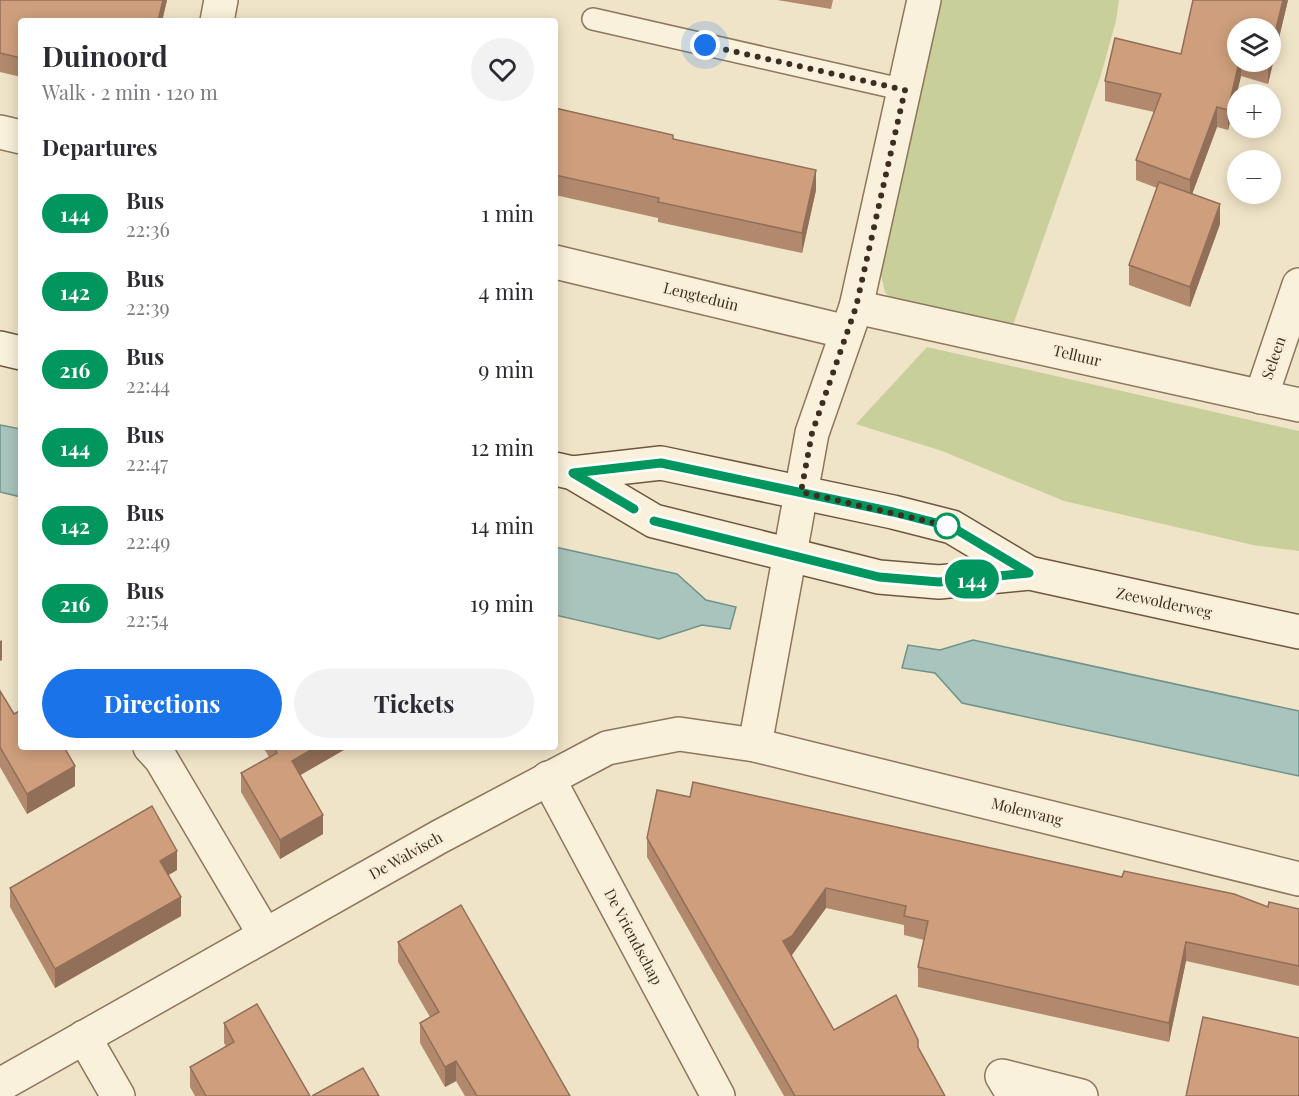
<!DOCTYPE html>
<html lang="en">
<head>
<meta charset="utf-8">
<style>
	:root { --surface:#fff; --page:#f2f2f3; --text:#2b2b33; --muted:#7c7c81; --accent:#1a73e8 }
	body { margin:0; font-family:"Playfair Display",serif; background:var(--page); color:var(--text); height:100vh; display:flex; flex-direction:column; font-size:22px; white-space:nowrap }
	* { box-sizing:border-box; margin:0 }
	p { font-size:20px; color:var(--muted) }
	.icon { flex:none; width:33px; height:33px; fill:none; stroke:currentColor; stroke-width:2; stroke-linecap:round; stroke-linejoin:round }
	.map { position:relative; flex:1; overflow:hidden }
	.details { position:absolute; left:18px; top:18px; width:540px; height:732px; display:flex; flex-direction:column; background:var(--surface); border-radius:6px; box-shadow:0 3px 15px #0003 }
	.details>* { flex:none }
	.badge { padding:0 12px; border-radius:20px; font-size:21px; line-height:39px }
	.buttons { position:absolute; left:1227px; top:18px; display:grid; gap:12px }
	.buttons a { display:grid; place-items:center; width:54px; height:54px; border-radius:50%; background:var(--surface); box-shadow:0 3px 15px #0003; font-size:30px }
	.you { position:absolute; width:30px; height:30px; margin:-15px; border:4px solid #fff; border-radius:50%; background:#1a73e8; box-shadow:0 0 0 9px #1a73e833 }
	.map>.badge { position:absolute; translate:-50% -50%; box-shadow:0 0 0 3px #fff }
	h2 { padding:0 24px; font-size:22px; line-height:54px }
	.round { display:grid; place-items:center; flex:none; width:63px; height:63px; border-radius:32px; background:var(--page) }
	.overview { display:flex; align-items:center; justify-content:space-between; height:102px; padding:0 24px }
	h1 { font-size:28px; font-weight:700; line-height:45px }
	.cta { display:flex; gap:12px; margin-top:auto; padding:12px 24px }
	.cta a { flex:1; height:69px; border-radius:36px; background:var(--accent); color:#fff; font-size:24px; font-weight:700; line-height:69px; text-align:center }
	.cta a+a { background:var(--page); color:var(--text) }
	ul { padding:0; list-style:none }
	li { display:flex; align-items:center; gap:18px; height:78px; padding:0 24px }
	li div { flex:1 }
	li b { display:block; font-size:22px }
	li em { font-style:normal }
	li .badge { min-width:66px; font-weight:700; text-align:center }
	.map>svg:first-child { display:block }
	.green { fill:#c9cf9b }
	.water { fill:#a9c4bc; stroke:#6f938a; stroke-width:1.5 }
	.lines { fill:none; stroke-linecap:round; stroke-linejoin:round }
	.service-casing { stroke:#8d765c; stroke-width:24 }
	.minor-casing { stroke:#8d765c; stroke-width:36 }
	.secondary-casing { stroke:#6f573f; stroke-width:36 }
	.service { stroke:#faf1dc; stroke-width:21 }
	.minor { stroke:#faf1dc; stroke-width:33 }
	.secondary { stroke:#faf1dc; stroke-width:33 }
	.wall { fill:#b2896c; fill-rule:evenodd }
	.shaded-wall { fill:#916f58 }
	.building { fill:#cf9f7d; stroke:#916f58; stroke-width:1.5 }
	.line-casing { stroke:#fff; stroke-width:14 }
	.line { stroke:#00965e; stroke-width:9 }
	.walk { stroke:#3d2e20; stroke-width:6; stroke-dasharray:0 10.8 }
	.stop-dot { fill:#fff; stroke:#00965e; stroke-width:3 }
	.labels { text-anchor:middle; stroke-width:4.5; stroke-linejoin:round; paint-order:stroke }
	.street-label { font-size:15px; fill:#3d2e20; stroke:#f7eed8 }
</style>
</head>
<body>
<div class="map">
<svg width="1299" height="1096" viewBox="0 0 1299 1096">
	<rect width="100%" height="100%" fill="#f0e4c8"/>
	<!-- green -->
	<g class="green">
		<path d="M942 0H1119L1116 21 1101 75 1012 328 892 300 885 292 880 271Z"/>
		<path d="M927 347 1299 431V551L1253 545 1064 501 942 451 856 424Z"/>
	</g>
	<!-- water -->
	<g class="water">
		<path d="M0 425 21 429V497L0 492Z"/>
		<path d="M555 547 677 574 706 600 736 607 730 629 702 625 659 639 555 615Z"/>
		<path d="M973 640 1299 711V776L962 703 935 673 902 668 908 645 940 650Z"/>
	</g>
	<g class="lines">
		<defs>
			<path id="service" d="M593 19 905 90"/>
			<g id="minor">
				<path d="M217 21 221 0"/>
				<path d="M0 132 21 137"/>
				<path d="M555 262 847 332"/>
				<path d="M856 307 1299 405"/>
				<path d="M1261 397 1299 285"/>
				<path d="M755 745 812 433 856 307 924 0"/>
				<path d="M150 747 161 759 265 935"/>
				<path d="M548 778 718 1096"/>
				<path d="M84 1037 118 1096"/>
				<path d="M0 1085 439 837 607 748 679 734 755 745 1299 879"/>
				<path d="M1014 1096 1002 1076 1081 1096"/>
			</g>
			<g id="secondary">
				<path d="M0 348 21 353"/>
				<path d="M555 469 573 473 654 521 879 577 939 582 1029 573 1299 632"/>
				<path d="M573 473 661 463 893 512 952 527 1029 573"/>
			</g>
		</defs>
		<!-- service casing -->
		<use href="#service" class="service-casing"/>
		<!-- minor casing -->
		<use href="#minor" class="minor-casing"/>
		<!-- secondary casing -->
		<use href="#secondary" class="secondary-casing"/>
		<!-- service -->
		<use href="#service" class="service"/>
		<!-- minor -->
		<use href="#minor" class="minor"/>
		<!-- secondary -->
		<use href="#secondary" class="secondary"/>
	</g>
	<!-- wall -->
	<g class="wall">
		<path d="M0 0H167L162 21H21V77L0 72Z"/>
		<path d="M777 0H833L831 9Z"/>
		<path d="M1288 0 1268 84 1241 76 1228 130 1217 127 1192 194 1220 224 1190 307 1129 285V265L1157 188 1136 180V160L1154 112 1105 101V81L1181 54ZM1238 28 1270 62H1238Z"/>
		<path d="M555 108 673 139 816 190 802 253 658 222V218L555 195Z"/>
		<path d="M0 691 14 714 75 786 27 814 0 767Z"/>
		<path d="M263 747H349L300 775 323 834 280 859 241 792V773L269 757Z"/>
		<path d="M690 797 1122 877 1268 907 1299 909V986L1186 961 1169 1042 918 987V967L924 940 904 935V925L826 908 791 956 834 1030 918 1047 945 1096H784L647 857V838Z"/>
		<path d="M177 870 168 875 181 916 55 988 10 907V888Z"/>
		<path d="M398 942 570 1096H465L456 1081 445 1087 420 1043V1023L430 1017 398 962Z"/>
		<path d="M224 1023 310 1096H195L190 1087V1067L226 1046 224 1043Z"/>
	</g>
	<!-- shaded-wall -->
	<g class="shaded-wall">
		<path d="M163 0H167L162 21H158Z"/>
		<path d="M1283 0H1288L1268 84V64L1269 62H1270V54Z"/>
		<path d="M1239 62H1241V76L1228 130V110Z"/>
		<path d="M1217 107V127L1190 200V180Z"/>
		<path d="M816 170V190L802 253V233Z"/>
		<path d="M1220 204V224L1190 307V287Z"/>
		<path d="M2 640V660L0 661V641Z"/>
		<path d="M316 747H349L292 780V761Z"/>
		<path d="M75 766V786L27 814V794Z"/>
		<path d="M323 815V834L280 859V840Z"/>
		<path d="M177 851V870L160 880V861Z"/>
		<path d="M826 888V908L792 955 783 961V941Z"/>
		<path d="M181 897V916L55 988V969Z"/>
		<path d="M1186 942V961L1169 1042V1023Z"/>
		<path d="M456 1061V1081L445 1087V1067Z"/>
	</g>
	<!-- building -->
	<g class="building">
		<path d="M0 0H163L158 21H21V58L0 53Z"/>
		<path d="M1193 0H1283L1270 54V28H1238V62H1239L1228 110 1217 107 1190 180 1136 160 1161 94 1105 81 1115 38 1181 54Z"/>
		<path d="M1259 62H1269L1268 64Z"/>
		<path d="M555 108 673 135V139L816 170 802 233 658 202 659 198 555 175Z"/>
		<path d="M1159 182 1220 204 1190 287 1129 265Z"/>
		<path d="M0 691 14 714 21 710V747H64L75 766 27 794 0 747Z"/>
		<path d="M274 747H316L292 761 323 815 280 840 241 773 277 753Z"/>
		<path d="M693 782 1122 877 1124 871 1234 894 1268 907 1269 902 1299 909V966L1186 942 1169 1023 918 967 928 921 904 916 906 906 826 888 792 936 783 941 834 1030 896 995 918 1040V1047L945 1096H795L647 838 657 790 690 797Z"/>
		<path d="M152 806 177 851 160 861 181 897 55 969 10 888Z"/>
		<path d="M461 905 570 1096H477L456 1061 445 1067 420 1023 439 1012 398 942Z"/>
		<path d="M257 1004 310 1096H206L190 1067 234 1042 224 1023Z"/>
		<path d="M1203 1017 1299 1038V1096H1186Z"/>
		<path d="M363 1068 379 1096H312Z"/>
	</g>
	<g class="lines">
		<defs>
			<path id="line" d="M634 509 573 473 661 463 893 512 952 527 1029 573 939 582 879 577 654 521"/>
		</defs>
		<!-- line casing -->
		<use href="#line" class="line-casing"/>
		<!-- line -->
		<use href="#line" class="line"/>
		<!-- walk -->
		<path class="walk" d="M705 45 905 90 856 307 812 433 801 492 952 527 947 526"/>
	</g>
	<!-- markers -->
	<circle class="stop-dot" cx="947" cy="526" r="12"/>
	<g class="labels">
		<!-- street labels -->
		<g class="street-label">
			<text transform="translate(701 297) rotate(14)" y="5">Lengteduin</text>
			<text transform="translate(1077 356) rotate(13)" y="5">Telluur</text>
			<text transform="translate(1274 358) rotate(-71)" y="5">Seleen</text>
			<text transform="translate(1164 603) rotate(12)" y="5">Zeewolderweg</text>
			<text transform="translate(1027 812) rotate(14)" y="5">Molenvang</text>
			<text transform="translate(406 856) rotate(-29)" y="5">De Walvisch</text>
			<text transform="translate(633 937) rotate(62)" y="5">De Vriendschap</text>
		</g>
	</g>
</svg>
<div class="buttons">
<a><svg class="icon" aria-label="layers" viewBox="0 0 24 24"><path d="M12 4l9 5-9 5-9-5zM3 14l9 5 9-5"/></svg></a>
<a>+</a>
<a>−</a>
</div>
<div class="you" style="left:705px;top:45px"></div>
<b class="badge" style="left:972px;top:579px;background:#00965e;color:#fff">144</b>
<section class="details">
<div class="overview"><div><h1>Duinoord</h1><p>Walk · 2 min · 120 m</p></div><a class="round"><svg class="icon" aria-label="heart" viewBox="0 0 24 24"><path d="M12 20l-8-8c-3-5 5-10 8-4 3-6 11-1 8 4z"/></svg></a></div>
<h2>Departures</h2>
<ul>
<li><span class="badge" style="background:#00965e;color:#fff">144</span><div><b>Bus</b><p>22:36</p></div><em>1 min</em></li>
<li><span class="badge" style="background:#00965e;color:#fff">142</span><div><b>Bus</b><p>22:39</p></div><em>4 min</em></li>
<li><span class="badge" style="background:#00965e;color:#fff">216</span><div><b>Bus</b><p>22:44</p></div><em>9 min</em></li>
<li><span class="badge" style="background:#00965e;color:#fff">144</span><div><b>Bus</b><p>22:47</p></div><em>12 min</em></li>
<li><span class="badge" style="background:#00965e;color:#fff">142</span><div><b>Bus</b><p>22:49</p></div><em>14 min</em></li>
<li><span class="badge" style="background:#00965e;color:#fff">216</span><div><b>Bus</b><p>22:54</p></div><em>19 min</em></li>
</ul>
<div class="cta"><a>Directions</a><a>Tickets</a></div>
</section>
</div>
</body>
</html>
